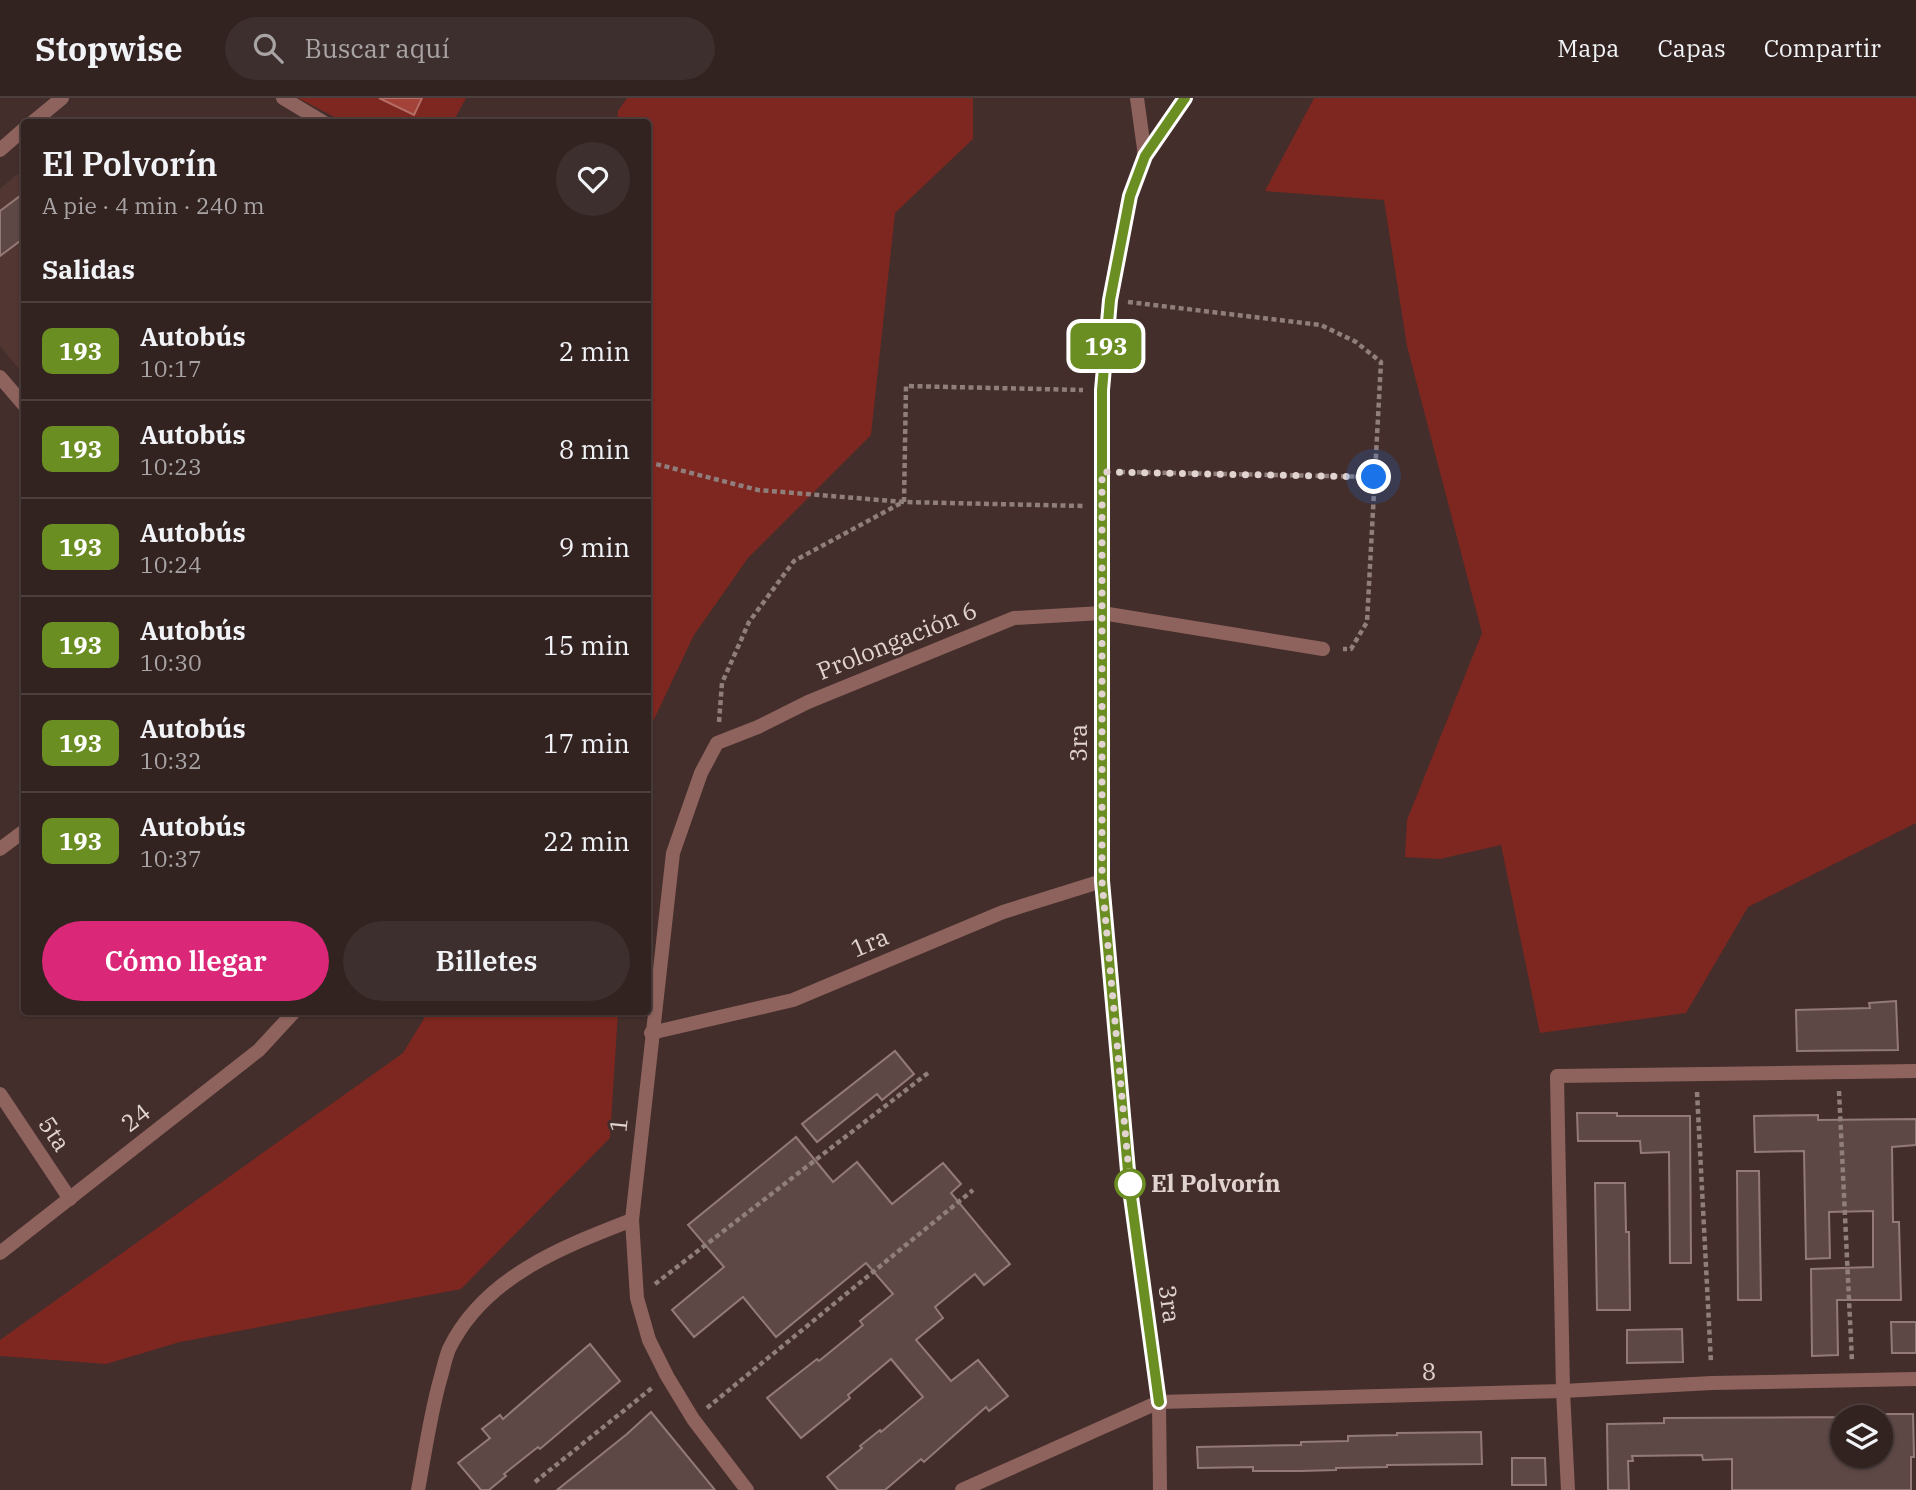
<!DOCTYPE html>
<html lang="es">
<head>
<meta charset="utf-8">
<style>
	:root { --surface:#322220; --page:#3d2f2d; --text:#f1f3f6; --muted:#a8a4a5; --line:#4d3f3e; --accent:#db2777 }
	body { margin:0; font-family:"IBM Plex Serif",serif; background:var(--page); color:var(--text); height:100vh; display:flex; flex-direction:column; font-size:26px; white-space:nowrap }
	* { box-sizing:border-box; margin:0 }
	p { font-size:23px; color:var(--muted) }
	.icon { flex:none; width:38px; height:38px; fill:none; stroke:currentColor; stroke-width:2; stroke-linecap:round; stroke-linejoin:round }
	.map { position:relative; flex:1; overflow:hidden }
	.sheet { position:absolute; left:21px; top:21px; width:630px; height:896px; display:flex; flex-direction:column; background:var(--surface); border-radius:7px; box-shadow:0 2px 5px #0004,0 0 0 2px var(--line) }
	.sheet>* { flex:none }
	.badge { padding:0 14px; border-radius:10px; font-size:24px; line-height:46px }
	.controls { position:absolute; left:1830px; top:1307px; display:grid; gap:14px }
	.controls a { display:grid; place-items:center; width:63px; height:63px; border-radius:50%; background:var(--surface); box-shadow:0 2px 5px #0004,0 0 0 2px var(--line); font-size:35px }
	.you { position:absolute; width:35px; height:35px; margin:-18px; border:5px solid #fff; border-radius:50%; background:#1a73e8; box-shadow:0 0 0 10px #1a73e833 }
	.map>.badge { position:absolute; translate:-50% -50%; box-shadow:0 0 0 4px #fff }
	h2 { padding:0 21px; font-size:26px; line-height:63px }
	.round { display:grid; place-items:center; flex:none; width:74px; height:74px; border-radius:37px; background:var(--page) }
	.head { display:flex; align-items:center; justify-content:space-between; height:119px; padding:0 21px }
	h1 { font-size:33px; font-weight:600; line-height:52px }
	.cta { display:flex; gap:14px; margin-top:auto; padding:14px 21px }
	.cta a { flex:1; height:80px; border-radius:42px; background:var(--accent); color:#fff; font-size:28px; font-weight:600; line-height:80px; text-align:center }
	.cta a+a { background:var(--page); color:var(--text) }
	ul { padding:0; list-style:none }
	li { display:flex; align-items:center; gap:21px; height:98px; padding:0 21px; border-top:2px solid var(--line) }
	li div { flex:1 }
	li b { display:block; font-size:26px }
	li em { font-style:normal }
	li .badge { min-width:77px; font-weight:700; text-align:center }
	header { display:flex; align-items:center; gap:42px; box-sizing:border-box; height:98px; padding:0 35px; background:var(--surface); border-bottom:2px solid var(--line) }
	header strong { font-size:33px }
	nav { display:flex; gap:38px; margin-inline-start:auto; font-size:24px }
	.search { width:490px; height:63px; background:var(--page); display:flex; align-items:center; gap:18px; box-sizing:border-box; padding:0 24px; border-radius:38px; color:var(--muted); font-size:26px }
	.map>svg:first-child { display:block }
	.built { fill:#523632 }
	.green { fill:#7d2720 }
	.water { fill:#a24239; stroke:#b56e66; stroke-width:2 }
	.building { fill:#5e4845; stroke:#937a77; stroke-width:2; fill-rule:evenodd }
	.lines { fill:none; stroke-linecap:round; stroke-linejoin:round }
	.path { stroke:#8f7e7b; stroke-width:4.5; stroke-dasharray:5 3.5; stroke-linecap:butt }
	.service { stroke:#8f635d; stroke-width:14 }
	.minor { stroke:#8f635d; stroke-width:14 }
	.line-casing { stroke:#fff; stroke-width:16 }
	.line { stroke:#6b8e23; stroke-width:10 }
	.walk { stroke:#e0d3d0; stroke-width:7; stroke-dasharray:0 12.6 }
	.stop-dot { fill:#fff; stroke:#6b8e23; stroke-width:3.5 }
	.labels { text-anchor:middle; stroke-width:6; stroke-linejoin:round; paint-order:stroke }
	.street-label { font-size:24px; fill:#e0d3d0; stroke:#432e2b }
	.stop-label { font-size:24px; font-weight:bold; fill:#e0d3d0; stroke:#432e2b; text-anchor:start }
</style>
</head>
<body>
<header>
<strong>Stopwise</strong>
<div class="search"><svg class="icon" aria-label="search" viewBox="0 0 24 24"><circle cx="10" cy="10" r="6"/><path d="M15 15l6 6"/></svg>Buscar aquí</div>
<nav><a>Mapa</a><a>Capas</a><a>Compartir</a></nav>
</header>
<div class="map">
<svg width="1916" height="1392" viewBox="0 0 1916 1392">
	<rect width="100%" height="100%" fill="#432e2b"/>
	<!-- built -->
	<path class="built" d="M24 74V277L0 248V91L15 78Z"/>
	<!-- green -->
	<g class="green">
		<path d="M298 0H466L453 24H344Z"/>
		<path d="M627 0H973V41L895 115 871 337 748 460 694 537 648 634V24H617L618 13Z"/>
		<path d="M1314 0H1916V725L1748 809 1686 915 1540 935 1501 747 1440 761 1405 759 1407 722 1482 535 1407 248 1384 102 1265 93Z"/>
		<path d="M428 914H618L610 1040 461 1191 180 1244 106 1266 0 1258V1242L403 955Z"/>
	</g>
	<!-- water -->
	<path class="water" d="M379 0H422L414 17Z"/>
	<!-- building -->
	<g class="building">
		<path d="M24 95V140L0 158V113Z"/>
		<path d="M1896 903 1898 952 1797 953 1796 912 1870 910 1869 905Z"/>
		<path d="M895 953 914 976 882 1002 877 996 817 1044 802 1026Z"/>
		<path d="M1577 1015H1617V1018H1690L1691 1165H1670L1669 1054 1641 1055 1640 1043H1578Z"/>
		<path d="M1818 1017V1022L1916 1021V1047L1892 1049 1893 1124H1899L1901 1202H1837L1838 1257 1812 1258 1811 1171 1873 1169V1113L1829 1114 1830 1160 1806 1161 1804 1053 1755 1054 1754 1018Z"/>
		<path d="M796 1039 833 1084 857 1064 892 1106 943 1065 961 1086 951 1095 1010 1166 984 1187 975 1176 935 1209 943 1220 916 1242 951 1283 978 1262 1008 1298 989 1313 986 1309 924 1364 921 1361 885 1392H838L827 1379 862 1350 860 1348 880 1332 881 1334 923 1299 891 1261 848 1297 850 1300 801 1340 767 1300 817 1261 819 1263 863 1227 860 1223 893 1196 866 1165 776 1239 743 1199 694 1239 672 1212 724 1169 688 1127Z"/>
		<path d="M1737 1073H1759L1761 1202H1738Z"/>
		<path d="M1595 1085H1625L1626 1134H1629L1630 1212H1597Z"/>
		<path d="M1891 1224H1916V1255H1892Z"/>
		<path d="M1682 1231 1683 1264 1627 1265V1232Z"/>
		<path d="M590 1246 620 1283 540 1351 538 1349 504 1376 506 1378 489 1392H481L458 1365 490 1340 482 1331 500 1317 503 1321Z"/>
		<path d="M651 1314 715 1392H557L627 1336Z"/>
		<path d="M1850 1316H1913L1914 1359H1911V1392H1732V1361L1703 1362 1702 1357 1632 1358 1633 1363H1628L1629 1392H1608L1607 1326 1664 1325V1320L1850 1319ZM1843 1320H1881V1358H1843Z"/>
		<path d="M1481 1334 1482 1366 1387 1367V1369L1336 1370V1372L1301 1373H1253V1369L1198 1370 1197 1349 1301 1347V1344L1348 1343V1338L1397 1337V1335Z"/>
		<path d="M1512 1360H1545L1546 1387H1512Z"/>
	</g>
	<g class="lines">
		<!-- path -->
		<g class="path">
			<path d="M1128 204 1321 227 1356 244 1381 264 1367 524 1351 551H1343"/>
			<path d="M648 364 758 392 904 404 1085 408"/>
			<path d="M1120 374 1374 379"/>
			<path d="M904 404 906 288 1083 292"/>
			<path d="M719 624 722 585 749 524 794 463 903 404"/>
			<path d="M1839 993 1852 1264"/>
			<path d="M1697 994 1711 1265"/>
			<path d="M655 1186 928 975"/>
			<path d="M707 1310 973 1092"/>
			<path d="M535 1384 652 1290"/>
		</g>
		<!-- service -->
		<path class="service" d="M1102 515 1323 551"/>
		<!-- minor -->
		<g class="minor">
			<path d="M283 0 323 24"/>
			<path d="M1137 0 1145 58"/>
			<path d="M33 24 62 0"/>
			<path d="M0 52 24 31"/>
			<path d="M0 279 24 307"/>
			<path d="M0 751 24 733"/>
			<path d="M651 935 793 902 1003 814 1102 783"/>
			<path d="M0 996 70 1101"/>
			<path d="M0 1155 259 952 294 914"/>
			<path d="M418 1392C425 1355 430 1318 440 1282 443 1272 445 1261 449 1251 484 1179 562 1149 632 1122"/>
			<path d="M747 1392 693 1321 667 1278 649 1242 637 1200 632 1122 673 755 701 675 717 645 758 629 808 604 1014 520 1102 515"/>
			<path d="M962 1392 1159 1304 1563 1293 1712 1285 1916 1281"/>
			<path d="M1160 1392 1159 1304 1129 1084 1102 783V292L1110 202 1130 98 1145 58 1185 0"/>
			<path d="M1568 1392 1563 1293 1557 978 1916 973"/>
		</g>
	</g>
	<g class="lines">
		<defs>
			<path id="line" d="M1159 1304 1129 1084 1102 783V292L1110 202 1130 98 1145 58 1185 0"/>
		</defs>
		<!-- line casing -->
		<use href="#line" class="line-casing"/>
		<!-- line -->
		<use href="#line" class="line"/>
		<!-- walk -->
		<path class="walk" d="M1130 1086 1102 783V374L1374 379"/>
	</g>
	<!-- markers -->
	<circle class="stop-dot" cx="1130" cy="1086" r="14"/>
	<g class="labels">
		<!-- street labels -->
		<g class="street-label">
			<text transform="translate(897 543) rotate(-22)" y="8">Prolongación 6</text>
			<text transform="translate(1079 645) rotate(-90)" y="8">3ra</text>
			<text transform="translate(870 845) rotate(-23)" y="8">1ra</text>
			<text transform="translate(136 1020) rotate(-38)" y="8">24</text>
			<text transform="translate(619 1027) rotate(-84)" y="8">1</text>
			<text transform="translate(54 1036) rotate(56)" y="8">5ta</text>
			<text transform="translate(1169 1206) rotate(82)" y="8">3ra</text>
			<text transform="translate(1429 1274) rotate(-2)" y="8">8</text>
		</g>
		<!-- stop labels -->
		<g class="stop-label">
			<text x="1151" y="1094">El Polvorín</text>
		</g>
	</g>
</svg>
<div class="controls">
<a><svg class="icon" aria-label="layers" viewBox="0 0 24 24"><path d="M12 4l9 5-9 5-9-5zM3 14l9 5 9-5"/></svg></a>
</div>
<div class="you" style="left:1374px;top:379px"></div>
<b class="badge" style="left:1106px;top:248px;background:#6b8e23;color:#fff">193</b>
<section class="sheet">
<div class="head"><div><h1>El Polvorín</h1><p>A pie · 4 min · 240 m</p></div><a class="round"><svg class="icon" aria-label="heart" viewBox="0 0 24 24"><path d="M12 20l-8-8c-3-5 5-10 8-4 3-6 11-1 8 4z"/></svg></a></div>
<h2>Salidas</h2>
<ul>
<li><span class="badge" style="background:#6b8e23;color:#fff">193</span><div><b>Autobús</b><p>10:17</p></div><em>2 min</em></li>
<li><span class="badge" style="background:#6b8e23;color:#fff">193</span><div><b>Autobús</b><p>10:23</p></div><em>8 min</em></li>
<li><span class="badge" style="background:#6b8e23;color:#fff">193</span><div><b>Autobús</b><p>10:24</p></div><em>9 min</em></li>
<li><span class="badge" style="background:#6b8e23;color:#fff">193</span><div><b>Autobús</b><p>10:30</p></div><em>15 min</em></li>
<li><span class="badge" style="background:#6b8e23;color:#fff">193</span><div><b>Autobús</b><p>10:32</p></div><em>17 min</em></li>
<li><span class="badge" style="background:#6b8e23;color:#fff">193</span><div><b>Autobús</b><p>10:37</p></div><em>22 min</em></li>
</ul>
<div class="cta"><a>Cómo llegar</a><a>Billetes</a></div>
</section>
</div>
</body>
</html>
